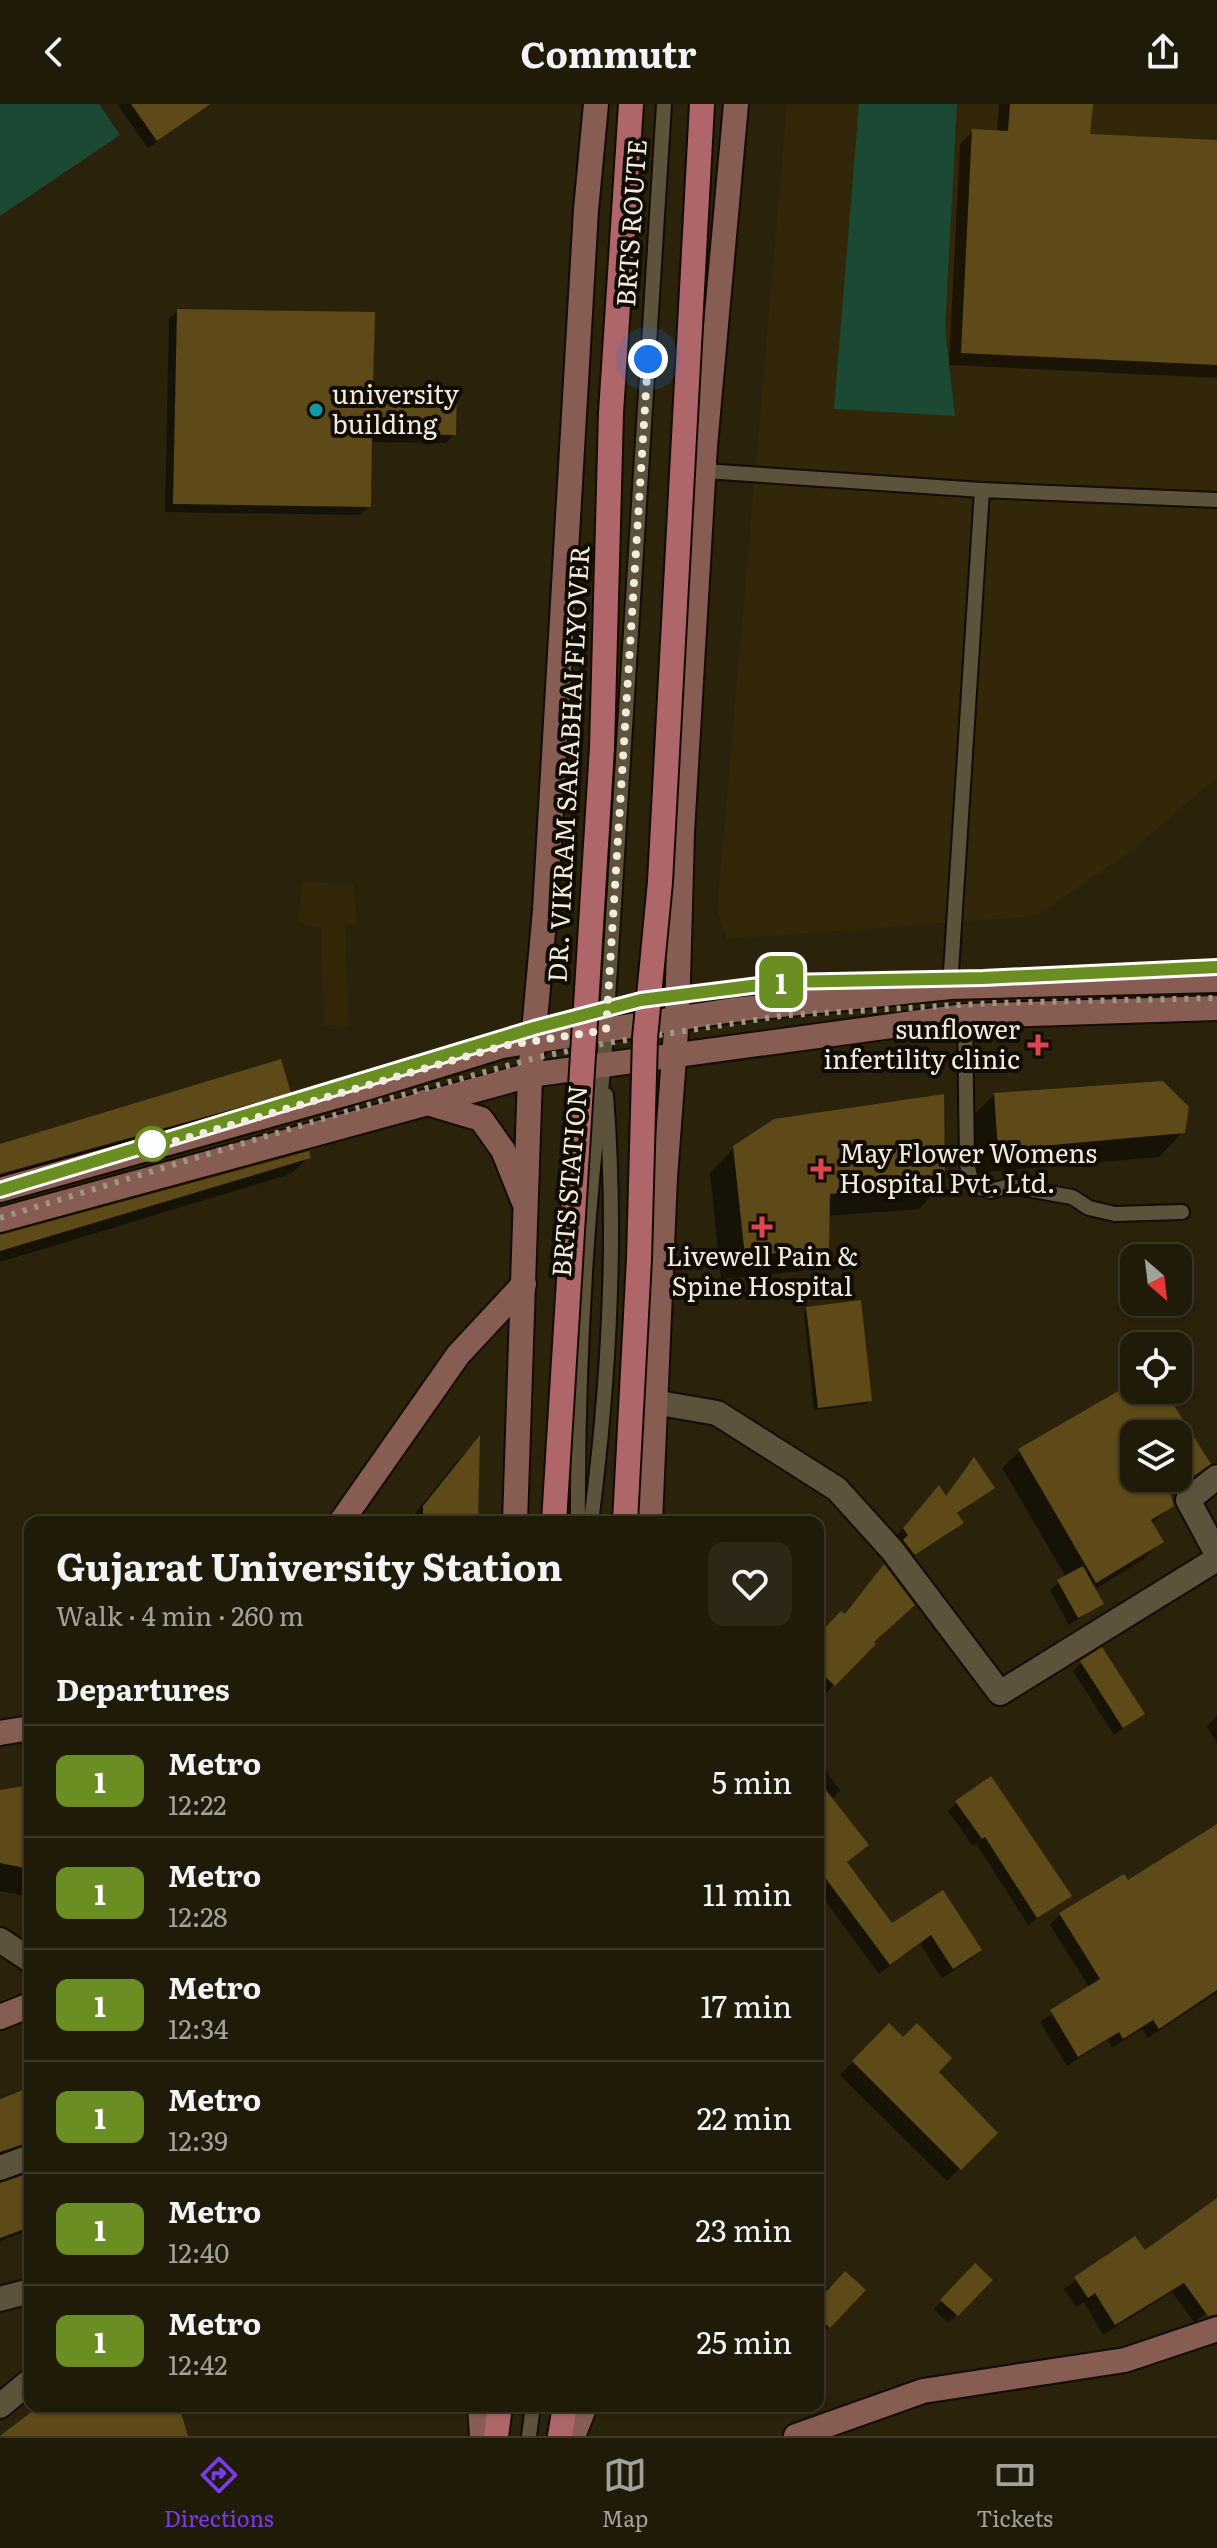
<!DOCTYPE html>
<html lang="en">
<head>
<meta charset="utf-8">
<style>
	:root { --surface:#201a09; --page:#2d2717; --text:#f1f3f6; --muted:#a2a19c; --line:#3d382a; --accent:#7c3aed }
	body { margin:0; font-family:Literata,serif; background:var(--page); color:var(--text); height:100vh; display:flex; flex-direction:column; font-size:30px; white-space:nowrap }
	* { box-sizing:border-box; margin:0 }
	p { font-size:26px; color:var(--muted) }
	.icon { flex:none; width:44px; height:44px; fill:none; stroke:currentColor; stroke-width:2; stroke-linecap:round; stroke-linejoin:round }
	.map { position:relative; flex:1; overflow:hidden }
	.sheet { position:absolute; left:24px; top:1412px; width:800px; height:896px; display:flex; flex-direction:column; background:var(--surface); border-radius:16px; box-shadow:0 2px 6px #0004,0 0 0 2px var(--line) }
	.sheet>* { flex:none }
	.badge { padding:0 16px; border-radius:12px; font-size:28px; line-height:52px }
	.needle { width:52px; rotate:152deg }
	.controls { position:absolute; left:1120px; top:1140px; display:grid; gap:16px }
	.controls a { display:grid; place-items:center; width:72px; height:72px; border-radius:16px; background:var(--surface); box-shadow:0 2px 6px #0004,0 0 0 2px var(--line); font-size:40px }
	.you { position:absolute; width:40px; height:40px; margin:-20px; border:6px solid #fff; border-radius:50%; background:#1a73e8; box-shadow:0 0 0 12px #1a73e833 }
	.map>.badge { position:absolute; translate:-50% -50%; box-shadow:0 0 0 4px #fff }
	h2 { padding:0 32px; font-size:30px; line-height:72px }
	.round { display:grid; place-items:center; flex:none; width:84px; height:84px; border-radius:16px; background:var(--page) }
	.headline { display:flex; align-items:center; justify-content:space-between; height:136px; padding:0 32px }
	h1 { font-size:38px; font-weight:700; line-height:60px }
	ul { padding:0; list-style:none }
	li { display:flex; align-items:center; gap:24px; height:112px; padding:0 32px; border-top:2px solid var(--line) }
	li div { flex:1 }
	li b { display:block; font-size:30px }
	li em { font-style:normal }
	li .badge { min-width:88px; font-weight:700; text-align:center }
	header { display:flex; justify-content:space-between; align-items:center; height:104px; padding:0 32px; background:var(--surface); font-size:36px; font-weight:700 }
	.tab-bar { display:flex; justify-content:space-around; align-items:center; height:112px; border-top:2px solid var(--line); background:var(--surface); font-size:22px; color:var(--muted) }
	.tab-bar a { display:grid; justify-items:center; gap:4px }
	.tab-bar .active { color:var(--accent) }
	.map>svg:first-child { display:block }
	.built { fill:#332709 }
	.green { fill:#1b4933 }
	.shadow { fill:#0007; fill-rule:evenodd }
	.building { fill:#5e4918; fill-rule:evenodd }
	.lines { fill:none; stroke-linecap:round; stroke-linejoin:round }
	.lane-casing { stroke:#140b00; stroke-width:18 }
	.street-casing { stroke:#140b00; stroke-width:28 }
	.secondary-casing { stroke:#140b00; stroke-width:28 }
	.primary-casing { stroke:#140b00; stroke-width:28 }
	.lane { stroke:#5d523c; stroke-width:14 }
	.street { stroke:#5d523c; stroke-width:24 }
	.secondary { stroke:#865c53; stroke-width:24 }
	.primary { stroke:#ae666a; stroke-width:24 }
	.rail { stroke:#9d9685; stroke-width:6; stroke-dasharray:4 8; stroke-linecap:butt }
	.primary-bridge-casing { stroke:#140b00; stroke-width:28; stroke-linecap:butt }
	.primary-bridge { stroke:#ae666a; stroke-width:24 }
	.line-casing { stroke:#fff; stroke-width:18 }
	.line { stroke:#6b8e23; stroke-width:12 }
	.walk { stroke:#f1ebde; stroke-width:8; stroke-dasharray:0 14.4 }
	.culture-dot { fill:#0f9aa8; stroke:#100c04; stroke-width:3 }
	.health-dot { fill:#e0444e; stroke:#100c04; stroke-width:3 }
	.stop-dot { fill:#fff; stroke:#6b8e23; stroke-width:4 }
	.labels { text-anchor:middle; stroke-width:8; stroke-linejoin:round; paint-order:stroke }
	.street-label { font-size:26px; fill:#f1ebde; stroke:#100c04 }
	.poi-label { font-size:26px; fill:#f1ebde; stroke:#100c04; text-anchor:start }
</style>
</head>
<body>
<header><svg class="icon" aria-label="back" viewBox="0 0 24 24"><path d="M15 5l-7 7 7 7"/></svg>Commutr<svg class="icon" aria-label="share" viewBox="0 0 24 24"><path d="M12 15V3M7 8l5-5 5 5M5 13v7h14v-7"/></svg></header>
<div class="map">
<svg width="1217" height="2332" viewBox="0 0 1217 2332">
	<rect width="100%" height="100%" fill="#2b220c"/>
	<!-- built -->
	<g class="built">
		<path d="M787 0H1217V673L1135 744 1036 812 727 835 717 806Z"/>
		<path d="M302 778 354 780 357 821 345 820 349 922 324 921 321 825 298 818Z"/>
	</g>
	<!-- green -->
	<g class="green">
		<path d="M0 0H99L120 31 0 112Z"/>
		<path d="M859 0H957L945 226 955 312 834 305Z"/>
	</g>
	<!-- shadow -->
	<g class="shadow">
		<path d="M117 0H212L148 44Z"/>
		<path d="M999 0H1091L1088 32 1217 38V274L949 261 960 40 973 27 997 28Z"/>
		<path d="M178 207 371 284 454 330 446 339 370 338 369 402 360 411 165 408 169 215Z"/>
		<path d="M289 989 272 1006 0 1082V1042Z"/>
		<path d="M994 991 1183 1028 1159 1053 975 1069 970 1015Z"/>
		<path d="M734 1044 943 1080 919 1105 827 1112V1143L802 1167 721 1175 710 1069Z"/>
		<path d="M309 1053 291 1070 0 1158V1132Z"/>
		<path d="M807 1205 870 1296 866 1300 814 1306 804 1208Z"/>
		<path d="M1134 1280V1286H1161L1208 1360 1169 1392 1172 1401 1151 1420 1161 1438 1144 1455 1094 1486 1101 1499 1069 1521 1050 1486 1066 1473 1002 1364 1020 1347ZM1134 1330H1178V1374H1134Z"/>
		<path d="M478 1336 476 1418H408L456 1358Z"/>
		<path d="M966 1364 992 1383 956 1411 961 1418 953 1427 905 1458 895 1433 931 1392 945 1393Z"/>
		<path d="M818 1533 873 1540 826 1589 818 1582Z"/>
		<path d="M1081 1559 1142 1610 1114 1631 1073 1567Z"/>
		<path d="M1217 1612V1639L1207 1622Z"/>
		<path d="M819 1658 840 1686 831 1696 866 1741 845 1759 892 1822 942 1789 980 1846 970 1856 942 1874 920 1840 879 1870 818 1787Z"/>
		<path d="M30 1683V1793L0 1787V1688Z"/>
		<path d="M957 1698 1069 1791 1028 1821 976 1739 973 1742 948 1707Z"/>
		<path d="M1217 1722V1889L1148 1934 1142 1925 1112 1944 1108 1936 1067 1962 1040 1918 1090 1884 1050 1821 1060 1810 1127 1779Z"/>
		<path d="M889 1922 996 2029 947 2077 840 1971Z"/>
		<path d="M30 1983V2049L0 2052V1994Z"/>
		<path d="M30 2070V2126L0 2137V2079Z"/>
		<path d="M1217 2099V2202L1194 2218 1172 2188 1103 2231 1084 2198 1076 2203 1064 2185 1135 2134 1144 2149Z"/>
		<path d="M975 2162 990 2176 948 2219 934 2205Z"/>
		<path d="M818 2199 829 2223 821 2231 818 2229Z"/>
	</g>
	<!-- building -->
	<g class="building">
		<path d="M131 0H211L157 37Z"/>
		<path d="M1010 0H1093L1090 30 1217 36V261L961 249 972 25 1008 27Z"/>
		<path d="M177 205 375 208 373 282 457 283 456 331 372 330 371 403 173 400Z"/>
		<path d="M281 955 291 989 0 1070V1040Z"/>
		<path d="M1163 977 1189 1003 1185 1029 998 1046 994 989Z"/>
		<path d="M944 990 945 1081 830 1090 829 1144 745 1152 733 1042 774 1015Z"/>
		<path d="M309 1047 311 1054 0 1147V1131Z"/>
		<path d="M861 1196 872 1297 818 1304 806 1203Z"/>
		<path d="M1134 1278V1286H1164L1211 1360 1170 1388 1174 1402 1151 1416 1164 1438 1096 1479 1018 1345ZM1134 1330H1178V1374H1134Z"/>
		<path d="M480 1331 478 1418H423V1402Z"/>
		<path d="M974 1353 995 1384 957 1409 964 1419 915 1451 903 1436 908 1431 903 1424 939 1381 946 1392Z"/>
		<path d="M884 1460 915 1501 874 1538 876 1540 835 1582 818 1566V1531L841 1507 845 1510Z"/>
		<path d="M1083 1462 1104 1500 1078 1514 1057 1476Z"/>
		<path d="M1102 1543 1145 1610 1123 1624 1080 1557Z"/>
		<path d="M991 1672 1072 1792 1037 1814 985 1733 982 1735 955 1697Z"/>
		<path d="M818 1676 869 1741 847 1758 892 1819 943 1786 982 1846 953 1865 931 1831 890 1861 818 1764Z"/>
		<path d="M30 1681V1765L0 1759V1686Z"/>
		<path d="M1217 1720V1886L1159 1925 1153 1916 1123 1935 1119 1928 1078 1953 1050 1906 1100 1875 1059 1809 1124 1770 1128 1776Z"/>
		<path d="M889 1919 903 1933 917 1919 952 1954 939 1968 998 2029 961 2066 852 1957Z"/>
		<path d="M30 1983V2038L0 2048V1995Z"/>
		<path d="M30 2069V2123L0 2134V2079Z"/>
		<path d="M1217 2094V2210L1208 2212 1184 2179 1115 2221 1095 2189 1088 2194 1074 2173 1135 2132 1145 2146Z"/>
		<path d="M975 2159 993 2176 958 2212 940 2196Z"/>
		<path d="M845 2167 866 2186 830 2224 818 2213V2197Z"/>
		<path d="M39 2302H179L188 2332H0Z"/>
	</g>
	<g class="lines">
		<defs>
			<g id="lane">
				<path d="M704 367 982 386"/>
				<path d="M950 883 982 386 1217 396"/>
				<path d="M965 912 967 1060 971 1076 980 1084 990 1087 1009 1082 1055 1090 1072 1093 1089 1104 1115 1110 1182 1108"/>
				<path d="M578 1418C577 1265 586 1111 604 959L664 0"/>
				<path d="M591 1418C609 1278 617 1132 606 991"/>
				<path d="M529 2332 533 2302"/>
			</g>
			<g id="street">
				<path d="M654 1298 717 1309 837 1385 892 1446 1000 1589 1217 1455"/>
				<path d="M1217 1373 1188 1396 1217 1450"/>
				<path d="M0 1836 30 1856"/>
				<path d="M0 2064 30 2053"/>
				<path d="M0 2195 30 2187"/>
				<path d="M0 2302 30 2277"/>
			</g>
			<g id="secondary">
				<path d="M424 998 481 1015 503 1046 523 1096"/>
				<path d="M0 1086 366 984 502 942 733 906 950 883 1217 876"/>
				<path d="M0 1116 530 971 965 912 1217 904"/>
				<path d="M341 1418 458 1251 524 1180"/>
				<path d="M515 1418 530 971 545 806 586 106 596 0"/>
				<path d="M650 1418 665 1073 677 914 682 728 705 342 736 0"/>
				<path d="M0 1629 30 1624"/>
				<path d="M0 1913 30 1901"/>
				<path d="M480 2302 482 2332"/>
				<path d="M573 2332 585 2302"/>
				<path d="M796 2332 923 2287 1125 2256 1217 2225"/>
			</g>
			<g id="primary">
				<path d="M496 2332 500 2302"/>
				<path d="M560 2332 565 2302"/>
			</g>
		</defs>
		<!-- lane casing -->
		<use href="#lane" class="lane-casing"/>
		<!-- street casing -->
		<use href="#street" class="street-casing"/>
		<!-- secondary casing -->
		<use href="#secondary" class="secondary-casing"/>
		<!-- primary casing -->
		<use href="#primary" class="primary-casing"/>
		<!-- lane -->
		<use href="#lane" class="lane"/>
		<!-- street -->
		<use href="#street" class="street"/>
		<!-- secondary -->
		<use href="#secondary" class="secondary"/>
		<!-- primary -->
		<use href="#primary" class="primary"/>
		<!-- rail -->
		<g class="rail">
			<path d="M0 1086 534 924 641 896 783 878 983 874 1217 862"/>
			<path d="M0 1114 381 997 539 953 607 939 787 911 993 899 1217 894"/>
		</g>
		<defs>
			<g id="primary-bridge">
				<path d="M554 1418 602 644 611 309 631 0"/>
				<path d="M625 1418 639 1155 645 934 660 778 702 0"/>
			</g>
		</defs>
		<!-- primary-bridge casing -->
		<use href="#primary-bridge" class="primary-bridge-casing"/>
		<!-- primary-bridge -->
		<use href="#primary-bridge" class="primary-bridge"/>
	</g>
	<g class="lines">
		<defs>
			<path id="line" d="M0 1086 534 924 641 896 783 878 983 874 1217 863"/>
		</defs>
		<!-- line casing -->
		<use href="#line" class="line-casing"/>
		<!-- line -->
		<use href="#line" class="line"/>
		<!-- walk -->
		<path class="walk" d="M152 1040V1044L502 942 606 926 648 255"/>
	</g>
	<!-- markers -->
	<circle class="culture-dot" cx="316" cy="306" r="8"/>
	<g class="health-dot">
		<path d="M1034 929h8v8h8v8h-8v8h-8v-8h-8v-8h8z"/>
		<path d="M817 1053h8v8h8v8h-8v8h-8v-8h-8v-8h8z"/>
		<path d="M758 1111h8v8h8v8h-8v8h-8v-8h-8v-8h8z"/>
	</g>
	<circle class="stop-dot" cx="152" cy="1040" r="16"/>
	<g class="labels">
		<!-- street labels -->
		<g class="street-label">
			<text transform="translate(632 119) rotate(-86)" y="9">BRTS ROUTE</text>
			<text transform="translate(569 660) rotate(-87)" y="9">DR. VIKRAM SARABHAI FLYOVER</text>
			<text transform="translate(570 1077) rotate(-85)" y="9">BRTS STATION</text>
		</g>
		<!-- poi labels -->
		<g class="poi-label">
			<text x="332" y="300">university<tspan x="332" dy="30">building</tspan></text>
			<text x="1020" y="935" text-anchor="end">sunflower<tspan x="1020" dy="30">infertility clinic</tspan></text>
			<text x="839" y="1059">May Flower Womens<tspan x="839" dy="30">Hospital Pvt. Ltd.</tspan></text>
			<text x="762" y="1162" text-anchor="middle">Livewell Pain &amp;<tspan x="762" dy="30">Spine Hospital</tspan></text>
		</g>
	</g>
</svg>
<div class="controls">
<a><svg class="needle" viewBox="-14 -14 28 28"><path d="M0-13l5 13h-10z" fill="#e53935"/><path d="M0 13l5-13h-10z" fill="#a2a19c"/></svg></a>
<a><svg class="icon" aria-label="locate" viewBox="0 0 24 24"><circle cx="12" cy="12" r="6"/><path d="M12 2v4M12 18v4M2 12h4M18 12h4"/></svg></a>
<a><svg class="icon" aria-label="layers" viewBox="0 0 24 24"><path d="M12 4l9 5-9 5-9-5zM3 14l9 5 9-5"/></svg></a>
</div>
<div class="you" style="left:648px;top:255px"></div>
<b class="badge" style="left:781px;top:878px;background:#6b8e23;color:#fff">1</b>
<section class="sheet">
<div class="headline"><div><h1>Gujarat University Station</h1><p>Walk · 4 min · 260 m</p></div><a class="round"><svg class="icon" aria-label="heart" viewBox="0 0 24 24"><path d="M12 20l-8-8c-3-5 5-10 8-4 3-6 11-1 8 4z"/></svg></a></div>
<h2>Departures</h2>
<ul>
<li><span class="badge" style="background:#6b8e23;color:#fff">1</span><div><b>Metro</b><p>12:22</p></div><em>5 min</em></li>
<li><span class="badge" style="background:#6b8e23;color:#fff">1</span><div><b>Metro</b><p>12:28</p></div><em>11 min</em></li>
<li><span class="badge" style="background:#6b8e23;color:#fff">1</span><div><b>Metro</b><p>12:34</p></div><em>17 min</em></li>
<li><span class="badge" style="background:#6b8e23;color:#fff">1</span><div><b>Metro</b><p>12:39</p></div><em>22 min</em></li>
<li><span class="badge" style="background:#6b8e23;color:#fff">1</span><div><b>Metro</b><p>12:40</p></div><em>23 min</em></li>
<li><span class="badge" style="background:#6b8e23;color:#fff">1</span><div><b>Metro</b><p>12:42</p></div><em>25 min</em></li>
</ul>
</section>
</div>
<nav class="tab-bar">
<a class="active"><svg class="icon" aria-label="directions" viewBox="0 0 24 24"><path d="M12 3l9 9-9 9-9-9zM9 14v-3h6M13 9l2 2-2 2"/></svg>Directions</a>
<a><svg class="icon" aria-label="map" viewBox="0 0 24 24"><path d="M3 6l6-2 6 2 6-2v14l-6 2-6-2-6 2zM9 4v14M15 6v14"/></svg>Map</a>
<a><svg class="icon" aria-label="tickets" viewBox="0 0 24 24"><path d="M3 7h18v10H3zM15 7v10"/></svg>Tickets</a>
</nav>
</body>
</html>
